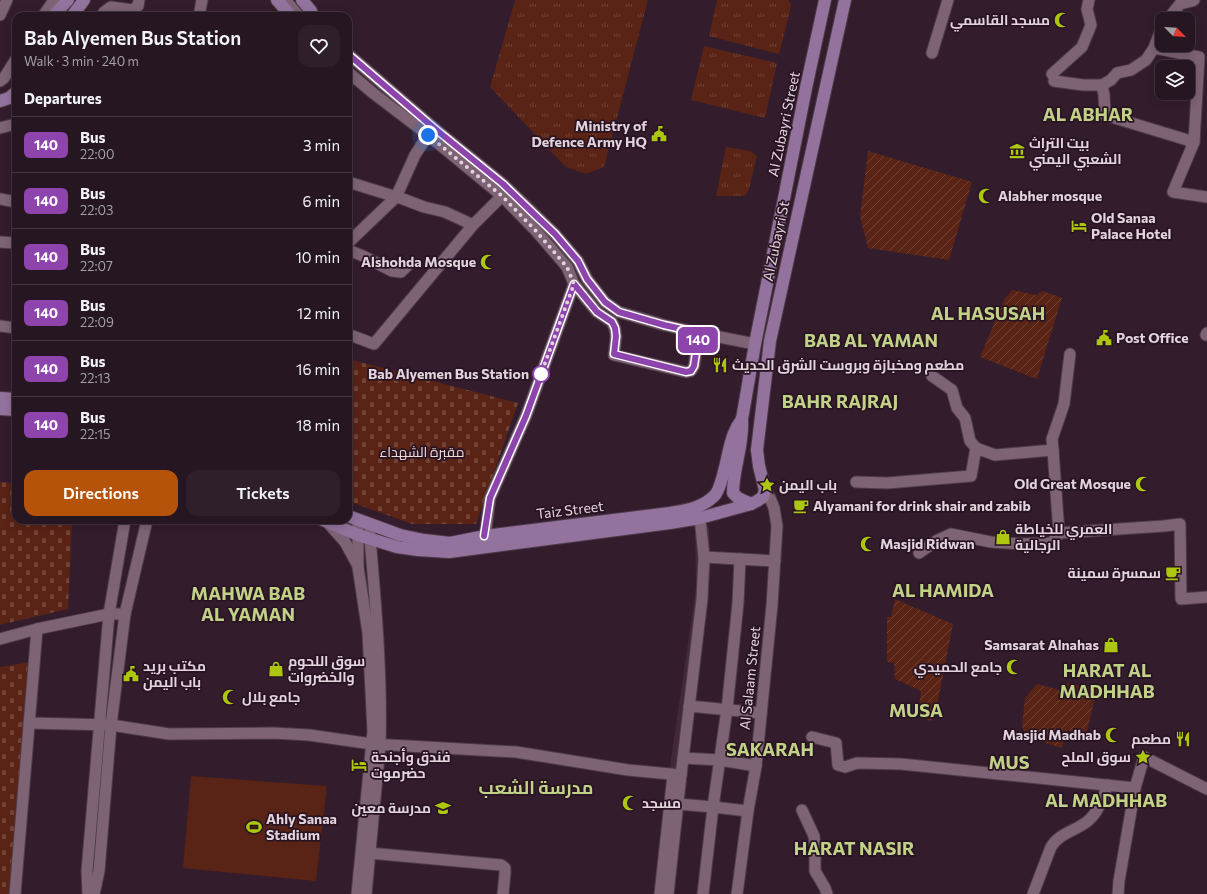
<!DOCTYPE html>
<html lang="en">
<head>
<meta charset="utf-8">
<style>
	:root { --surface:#261621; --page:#2e1f2a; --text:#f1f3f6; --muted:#a49fa5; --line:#42353f; --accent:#b45309 }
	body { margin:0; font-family:Commissioner,Cairo,sans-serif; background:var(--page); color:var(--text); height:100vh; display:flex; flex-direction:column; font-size:15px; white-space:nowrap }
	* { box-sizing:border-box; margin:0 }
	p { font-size:13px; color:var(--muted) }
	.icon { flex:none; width:22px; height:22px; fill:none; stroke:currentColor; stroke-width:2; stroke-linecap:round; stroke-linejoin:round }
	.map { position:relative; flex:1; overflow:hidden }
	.panel { position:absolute; left:12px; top:12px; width:340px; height:512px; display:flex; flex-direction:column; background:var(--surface); border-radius:12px; box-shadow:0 2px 10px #0003,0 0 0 1px var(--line) }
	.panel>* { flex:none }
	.badge { padding:0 8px; border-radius:6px; font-size:14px; line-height:26px }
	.needle { width:26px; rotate:114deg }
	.controls { position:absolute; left:1155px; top:12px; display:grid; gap:8px }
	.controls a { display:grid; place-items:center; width:40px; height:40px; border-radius:8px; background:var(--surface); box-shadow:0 2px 10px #0003,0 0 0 1px var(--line); font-size:20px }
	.you { position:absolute; width:20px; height:20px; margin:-10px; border:3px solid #fff; border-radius:50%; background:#1a73e8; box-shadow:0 0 0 6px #1a73e833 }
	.map>.badge { position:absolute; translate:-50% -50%; box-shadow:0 0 0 2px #fff }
	h2 { padding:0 12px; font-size:15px; line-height:36px }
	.round { display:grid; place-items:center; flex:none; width:42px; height:42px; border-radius:12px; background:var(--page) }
	.summary { display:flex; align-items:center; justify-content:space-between; height:68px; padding:0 12px }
	h1 { font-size:19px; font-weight:600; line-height:30px }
	.cta { display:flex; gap:8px; margin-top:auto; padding:8px 12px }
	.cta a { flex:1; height:46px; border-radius:12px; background:var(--accent); color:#fff; font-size:16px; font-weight:600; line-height:46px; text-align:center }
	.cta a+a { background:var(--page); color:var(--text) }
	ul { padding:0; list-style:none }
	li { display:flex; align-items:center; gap:12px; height:56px; padding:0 12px; border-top:1px solid var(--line) }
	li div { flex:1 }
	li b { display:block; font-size:15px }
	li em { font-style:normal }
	li .badge { min-width:44px; font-weight:700; text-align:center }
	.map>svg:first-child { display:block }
	.built { fill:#43273a }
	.grass { fill:url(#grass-tufts) }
	.cemetery { fill:url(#cemetery-stones) }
	.park { fill:#592315 }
	.garden { fill:url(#garden-furrows) }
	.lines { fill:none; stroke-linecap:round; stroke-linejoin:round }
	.minor-casing { stroke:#4e3b49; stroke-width:13 }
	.major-casing { stroke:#4e3b49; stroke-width:14 }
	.minor { stroke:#7d6374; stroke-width:11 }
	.major { stroke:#93739d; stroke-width:12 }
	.line-casing { stroke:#fff; stroke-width:9 }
	.line { stroke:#8e44ad; stroke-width:6 }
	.walk { stroke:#e2d3dc; stroke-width:4; stroke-dasharray:0 7.2 }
	.stop-dot { fill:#fff; stroke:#8e44ad; stroke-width:2 }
	.labels { text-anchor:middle; stroke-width:3.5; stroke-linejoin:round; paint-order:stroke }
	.poi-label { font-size:14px; font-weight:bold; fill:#e2d3dc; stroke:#291423; text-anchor:start }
	.street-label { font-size:14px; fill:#e2d3dc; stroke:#291423 }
	.stop-label { font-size:14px; font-weight:bold; fill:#e2d3dc; stroke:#291423; text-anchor:end }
	.park-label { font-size:14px; fill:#f0d9d3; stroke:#291423 }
	.district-label { font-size:18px; font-weight:bold; fill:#c1d186; stroke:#291423 }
</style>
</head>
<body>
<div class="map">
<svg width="1207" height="894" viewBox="0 0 1207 894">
	<defs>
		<pattern id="grass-tufts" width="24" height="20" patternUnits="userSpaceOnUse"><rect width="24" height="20" fill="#592315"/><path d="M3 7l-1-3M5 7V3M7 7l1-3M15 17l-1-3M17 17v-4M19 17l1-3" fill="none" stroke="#714236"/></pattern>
		<pattern id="cemetery-stones" width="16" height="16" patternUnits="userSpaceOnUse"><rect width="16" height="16" fill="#592315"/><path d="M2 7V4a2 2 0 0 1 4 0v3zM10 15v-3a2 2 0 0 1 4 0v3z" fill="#714236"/></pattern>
		<pattern id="garden-furrows" width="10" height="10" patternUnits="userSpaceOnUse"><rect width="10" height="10" fill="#592315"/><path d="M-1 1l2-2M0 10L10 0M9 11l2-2" fill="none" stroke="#714236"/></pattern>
	</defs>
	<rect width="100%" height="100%" fill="#331d2c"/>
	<!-- built -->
	<path class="built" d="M709 527 711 564 684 805 665 801 696 588 695 529Z"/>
	<!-- grass -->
	<g class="grass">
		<path d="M515 0H648L604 167 586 174 566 167 490 87Z"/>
		<path d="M717 0H788L791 4 790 11 779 54 709 36Z"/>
		<path d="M704 46 777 63 765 118 691 100Z"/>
		<path d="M726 147 750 151 757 156 749 189 745 196H716Z"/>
	</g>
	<!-- cemetery -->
	<g class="cemetery">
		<path d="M348 359 518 403 476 524H412L348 501Z"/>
		<path d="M0 482 16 483V520H72L68 609 0 625Z"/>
		<path d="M31 662 13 894H0V667Z"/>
	</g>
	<!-- park -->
	<path class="park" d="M191 776 327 786 316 881 183 868Z"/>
	<!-- garden -->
	<g class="garden">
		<path d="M868 151 972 182 949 260 868 248 860 216Z"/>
		<path d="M1012 290 1036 295 1043 291 1062 298 1037 379 980 357 1004 300Z"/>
		<path d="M895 599 953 624 938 701 932 721 925 719 926 707 919 706 921 691 895 679 894 663 887 662V617H891Z"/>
		<path d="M1067 683 1097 689 1086 735 1067 730 1062 748 1026 737 1022 726 1025 698 1037 684 1063 691Z"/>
	</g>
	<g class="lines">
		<defs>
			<g id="minor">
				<path d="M287 2 299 16"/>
				<path d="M0 15 7 0"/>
				<path d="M43 16 54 0"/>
				<path d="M102 16 104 12 111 7 132 10 138 6 139 0"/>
				<path d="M199 16 202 0"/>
				<path d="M1168 19 1180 4 1192 1 1194 0"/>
				<path d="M1162 27 1154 48 1199 57 1194 142"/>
				<path d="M932 53 948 0"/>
				<path d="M348 54 434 128 503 184 555 234 578 261 587 279 605 302 619 312 664 325 699 333"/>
				<path d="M348 72 373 93 428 135 502 196 536 231 567 267 574 284 526 416 490 498 485 536"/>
				<path d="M1052 74 1082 47 1091 25 1087 9 1089 0"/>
				<path d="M0 81 4 78 16 59"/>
				<path d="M1054 81 1083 85H1102L1104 95 1105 115 1194 142 1173 192 1207 197"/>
				<path d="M1102 85 1111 80 1117 73 1131 70 1146 60 1154 48"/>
				<path d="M0 128 16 124"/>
				<path d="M348 182 403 199 424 207 445 212 473 225"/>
				<path d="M0 199 16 202"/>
				<path d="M0 242 16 243"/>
				<path d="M348 243 396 197 415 155 428 135"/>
				<path d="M348 250 363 256 392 271 401 272 408 265"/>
				<path d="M574 284 597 312 612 322 615 329 616 337 614 355 686 372 691 371 694 366 699 333 755 344"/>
				<path d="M0 326 16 328"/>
				<path d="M348 335H350L374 344 473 225 502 196"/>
				<path d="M1206 335 1207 333"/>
				<path d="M932 376 952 390 957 408 965 418 970 441 976 448"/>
				<path d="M1053 450 1052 439 1064 404 1070 354"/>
				<path d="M856 482 887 483 971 476 976 448 995 455 1053 450 1059 533 1164 526 1180 524 1181 599 1207 597"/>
				<path d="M328 523 345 542 357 564"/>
				<path d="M919 553 936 541 951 534 991 542 1022 544 1052 543 1059 533"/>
				<path d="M704 557 775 561"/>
				<path d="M125 614 147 520"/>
				<path d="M0 639 37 629 109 614H125L111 725 99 871 94 894"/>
				<path d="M689 706 761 713"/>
				<path d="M29 723 111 725 169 734 273 733 309 735 372 744 516 752 628 770 681 775"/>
				<path d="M812 737 836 743 838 765 845 767 857 763 901 764 1135 788"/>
				<path d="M683 758 720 760 756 766"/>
				<path d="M678 804 713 807 748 811"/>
				<path d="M802 810 814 836 815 844V871L825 888 827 894"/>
				<path d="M369 853 501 865 505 868V873L503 894"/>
				<path d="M15 894 37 629"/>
				<path d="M88 894 87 871 109 614 125 520"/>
				<path d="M357 894 373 731 368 633 358 567V520"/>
				<path d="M366 894 380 745C382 676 376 607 370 538V525"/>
				<path d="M660 894 673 775"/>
				<path d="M668 894 681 775 702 599 704 557 700 518"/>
				<path d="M703 894 713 807 727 709 738 603 740 559"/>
				<path d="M737 894 748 811 756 766 772 605 777 526 774 508 770 498 765 490"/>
				<path d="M1033 894 1051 847C1060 832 1077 831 1089 820 1099 811 1103 797 1108 785"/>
				<path d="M1118 894 1119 881 1135 788 1144 757 1207 789"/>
			</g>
			<g id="major">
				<path d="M277 0 291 16"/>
				<path d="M302 0 311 11 313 16"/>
				<path d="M53 16 68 0"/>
				<path d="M72 16 84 0"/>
				<path d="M0 101 9 98 16 92"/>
				<path d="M0 398 16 399"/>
				<path d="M0 409 16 410"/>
				<path d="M751 504 738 498 733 493C733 468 744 444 742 419L755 344 806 88 825 0"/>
				<path d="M348 516 400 535 424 540 450 543 485 536 670 513C686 510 703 508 715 495 721 489 727 459 729 450 732 438 734 430 742 419"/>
				<path d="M323 520 358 535 397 547 418 550 449 552 670 523 700 518 751 504 757 501 763 497 765 490 759 466 757 450 770 341 845 0"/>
			</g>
		</defs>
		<!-- minor casing -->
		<use href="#minor" class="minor-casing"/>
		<!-- major casing -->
		<use href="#major" class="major-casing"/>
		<!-- minor -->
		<use href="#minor" class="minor"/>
		<!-- major -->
		<use href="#major" class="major"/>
	</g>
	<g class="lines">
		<defs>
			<path id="line" d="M348 54 434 128 503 184 534 214 555 234 578 261 587 279 605 302 619 312 664 325 699 333 694 366 691 371 686 372 614 354 616 336 615 328 612 322 597 312 574 284 526 416 490 498 484 536"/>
		</defs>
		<!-- line casing -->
		<use href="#line" class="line-casing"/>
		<!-- line -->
		<use href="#line" class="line"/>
		<!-- walk -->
		<path class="walk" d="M428 135 502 196 536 231 567 267 574 284 541 374"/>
	</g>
	<!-- icons -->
	<defs>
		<symbol id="mosque-bare" viewBox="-9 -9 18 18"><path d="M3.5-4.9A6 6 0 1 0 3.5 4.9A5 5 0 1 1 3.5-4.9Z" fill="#adc60f" stroke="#291423" stroke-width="2.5" paint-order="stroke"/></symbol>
		<symbol id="civic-bare" viewBox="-9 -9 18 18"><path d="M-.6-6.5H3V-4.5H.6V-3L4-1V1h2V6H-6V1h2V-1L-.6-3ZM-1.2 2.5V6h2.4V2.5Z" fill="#adc60f" stroke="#291423" stroke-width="2.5" paint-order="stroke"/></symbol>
		<symbol id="museum-bare" viewBox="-9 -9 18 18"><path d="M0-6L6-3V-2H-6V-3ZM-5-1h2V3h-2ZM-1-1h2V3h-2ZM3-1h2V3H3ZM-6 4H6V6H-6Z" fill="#adc60f" stroke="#291423" stroke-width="2.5" paint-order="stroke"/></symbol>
		<symbol id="hotel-bare" viewBox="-9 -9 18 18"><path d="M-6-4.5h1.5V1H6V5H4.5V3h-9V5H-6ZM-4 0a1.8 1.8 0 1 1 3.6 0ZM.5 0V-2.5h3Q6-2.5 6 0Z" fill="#adc60f" stroke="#291423" stroke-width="2.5" paint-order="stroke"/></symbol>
		<symbol id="restaurant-bare" viewBox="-9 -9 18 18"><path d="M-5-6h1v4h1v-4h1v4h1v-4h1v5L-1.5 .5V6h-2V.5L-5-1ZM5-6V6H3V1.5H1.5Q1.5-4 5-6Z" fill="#adc60f" stroke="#291423" stroke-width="2.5" paint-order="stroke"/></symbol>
		<symbol id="sight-bare" viewBox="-9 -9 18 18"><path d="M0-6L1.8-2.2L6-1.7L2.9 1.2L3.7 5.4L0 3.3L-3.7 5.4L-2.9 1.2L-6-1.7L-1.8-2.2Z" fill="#adc60f" stroke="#291423" stroke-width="2.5" paint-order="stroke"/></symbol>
		<symbol id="cafe-bare" viewBox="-9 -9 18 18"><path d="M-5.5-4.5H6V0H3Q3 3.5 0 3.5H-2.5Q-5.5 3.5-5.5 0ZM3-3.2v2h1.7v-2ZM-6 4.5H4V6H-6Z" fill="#adc60f" stroke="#291423" stroke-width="2.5" paint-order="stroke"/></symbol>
		<symbol id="shop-bare" viewBox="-9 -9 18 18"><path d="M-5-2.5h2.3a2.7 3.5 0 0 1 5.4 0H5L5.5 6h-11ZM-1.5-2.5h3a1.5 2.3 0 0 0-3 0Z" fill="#adc60f" stroke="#291423" stroke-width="2.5" paint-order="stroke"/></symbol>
		<symbol id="school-bare" viewBox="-9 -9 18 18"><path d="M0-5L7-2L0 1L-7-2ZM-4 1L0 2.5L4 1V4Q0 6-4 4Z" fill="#adc60f" stroke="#291423" stroke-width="2.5" paint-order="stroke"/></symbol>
		<symbol id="stadium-bare" viewBox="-9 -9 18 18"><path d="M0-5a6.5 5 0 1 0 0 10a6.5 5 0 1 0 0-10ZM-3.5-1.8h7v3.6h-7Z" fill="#adc60f" stroke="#291423" stroke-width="2.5" paint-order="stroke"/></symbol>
	</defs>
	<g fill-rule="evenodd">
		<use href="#mosque-bare" x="1051" y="9" width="22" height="22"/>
		<use href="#civic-bare" x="648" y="123" width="22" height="22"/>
		<use href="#museum-bare" x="1006" y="140" width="22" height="22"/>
		<use href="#mosque-bare" x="975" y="185" width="22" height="22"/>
		<use href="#hotel-bare" x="1068" y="215" width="22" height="22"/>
		<use href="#mosque-bare" x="477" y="251" width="22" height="22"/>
		<use href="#civic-bare" x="1093" y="327" width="22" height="22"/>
		<use href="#restaurant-bare" x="709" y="354" width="22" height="22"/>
		<use href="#mosque-bare" x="1132" y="473" width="22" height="22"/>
		<use href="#sight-bare" x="756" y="474" width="22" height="22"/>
		<use href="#cafe-bare" x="790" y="495" width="22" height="22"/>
		<use href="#shop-bare" x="992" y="526" width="22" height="22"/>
		<use href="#mosque-bare" x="857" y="533" width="22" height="22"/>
		<use href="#cafe-bare" x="1162" y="562" width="22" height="22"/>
		<use href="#shop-bare" x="1100" y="634" width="22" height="22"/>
		<use href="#mosque-bare" x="1003" y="656" width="22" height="22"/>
		<use href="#shop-bare" x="265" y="658" width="22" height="22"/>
		<use href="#civic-bare" x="120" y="663" width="22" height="22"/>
		<use href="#mosque-bare" x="219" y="686" width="22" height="22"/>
		<use href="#mosque-bare" x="1102" y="724" width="22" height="22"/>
		<use href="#restaurant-bare" x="1172" y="728" width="22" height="22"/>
		<use href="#sight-bare" x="1132" y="746" width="22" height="22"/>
		<use href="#hotel-bare" x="348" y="754" width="22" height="22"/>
		<use href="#mosque-bare" x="619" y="792" width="22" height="22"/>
		<use href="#school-bare" x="432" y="797" width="22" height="22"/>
		<use href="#stadium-bare" x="243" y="816" width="22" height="22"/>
	</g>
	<!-- markers -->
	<circle class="stop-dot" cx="541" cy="374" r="8"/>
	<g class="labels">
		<!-- poi labels -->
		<g class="poi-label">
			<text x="1050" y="25" text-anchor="end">مسجد القاسمي</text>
			<text x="647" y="131" text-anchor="end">Ministry of<tspan x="647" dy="16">Defence Army HQ</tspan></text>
			<text x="1029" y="148">بيت التراث<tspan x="1029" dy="16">الشعبي اليمني</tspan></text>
			<text x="998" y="201">Alabher mosque</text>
			<text x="1091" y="223">Old Sanaa<tspan x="1091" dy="16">Palace Hotel</tspan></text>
			<text x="476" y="267" text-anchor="end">Alshohda Mosque</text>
			<text x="1116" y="343">Post Office</text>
			<text x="732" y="370">مطعم ومخبازة وبروست الشرق الحديث</text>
			<text x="1131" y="489" text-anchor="end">Old Great Mosque</text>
			<text x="779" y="490">باب اليمن</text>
			<text x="813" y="511">Alyamani for drink shair and zabib</text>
			<text x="1015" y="534">العمري للخياطة<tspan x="1015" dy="16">الرجالية</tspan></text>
			<text x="880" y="549">Masjid Ridwan</text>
			<text x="1161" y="578" text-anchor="end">سمسرة سمينة</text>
			<text x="1099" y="650" text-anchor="end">Samsarat Alnahas</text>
			<text x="288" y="666">سوق اللحوم<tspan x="288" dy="16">والخضروات</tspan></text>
			<text x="143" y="671">مكتب بريد<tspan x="143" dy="16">باب اليمن</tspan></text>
			<text x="1002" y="672" text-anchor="end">جامع الحميدي</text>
			<text x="242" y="702">جامع بلال</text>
			<text x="1101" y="740" text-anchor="end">Masjid Madhab</text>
			<text x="1171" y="744" text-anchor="end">مطعم</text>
			<text x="371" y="762">فندق وأجنحة<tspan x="371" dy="16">حضرموت</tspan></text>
			<text x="1131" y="762" text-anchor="end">سوق الملح</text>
			<text x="642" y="808">مسجد</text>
			<text x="431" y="813" text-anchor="end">مدرسة معين</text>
			<text x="266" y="824">Ahly Sanaa<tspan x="266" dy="16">Stadium</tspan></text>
		</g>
		<!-- street labels -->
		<g class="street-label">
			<text transform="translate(784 124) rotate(-78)" y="5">Al Zubayri Street</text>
			<text transform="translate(776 241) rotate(-78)" y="5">Al Zubayri St</text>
			<text transform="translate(570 510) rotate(-7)" y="5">Taiz Street</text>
			<text transform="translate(750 678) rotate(-84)" y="5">Al Salaam Street</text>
		</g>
		<!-- stop labels -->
		<g class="stop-label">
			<text x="529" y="379">Bab Alyemen Bus Station</text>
		</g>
		<!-- park labels -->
		<g class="park-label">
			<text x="422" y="457">مقبرة الشهداء</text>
		</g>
		<!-- district labels -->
		<g class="district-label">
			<text x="1088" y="121">AL ABHAR</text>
			<text x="988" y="320">AL HASUSAH</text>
			<text x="871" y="347">BAB AL YAMAN</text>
			<text x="840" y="408">BAHR RAJRAJ</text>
			<text x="943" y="597">AL HAMIDA</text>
			<text x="248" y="600">MAHWA BAB<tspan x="248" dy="21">AL YAMAN</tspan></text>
			<text x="1107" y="677">HARAT AL<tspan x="1107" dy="21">MADHHAB</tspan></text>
			<text x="916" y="717">MUSA</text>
			<text x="770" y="756">SAKARAH</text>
			<text x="1009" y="769">MUS</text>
			<text x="536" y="794">مدرسة الشعب</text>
			<text x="1106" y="807">AL MADHHAB</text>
			<text x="854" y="855">HARAT NASIR</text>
		</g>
	</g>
</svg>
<div class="controls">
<a><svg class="needle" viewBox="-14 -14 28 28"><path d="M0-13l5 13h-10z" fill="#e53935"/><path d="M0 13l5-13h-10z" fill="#a49fa5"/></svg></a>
<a><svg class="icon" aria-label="layers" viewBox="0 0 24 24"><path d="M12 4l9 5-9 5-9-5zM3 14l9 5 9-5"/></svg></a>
</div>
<div class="you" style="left:428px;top:135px"></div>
<b class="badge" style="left:698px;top:340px;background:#8e44ad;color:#fff">140</b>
<section class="panel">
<div class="summary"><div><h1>Bab Alyemen Bus Station</h1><p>Walk · 3 min · 240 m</p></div><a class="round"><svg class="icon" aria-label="heart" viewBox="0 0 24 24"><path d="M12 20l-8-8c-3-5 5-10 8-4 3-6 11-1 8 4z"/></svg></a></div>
<h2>Departures</h2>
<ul>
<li><span class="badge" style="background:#8e44ad;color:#fff">140</span><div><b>Bus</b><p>22:00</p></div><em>3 min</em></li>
<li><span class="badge" style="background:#8e44ad;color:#fff">140</span><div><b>Bus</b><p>22:03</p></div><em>6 min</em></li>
<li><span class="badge" style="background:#8e44ad;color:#fff">140</span><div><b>Bus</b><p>22:07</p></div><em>10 min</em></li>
<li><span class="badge" style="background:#8e44ad;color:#fff">140</span><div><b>Bus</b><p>22:09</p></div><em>12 min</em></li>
<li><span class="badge" style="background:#8e44ad;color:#fff">140</span><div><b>Bus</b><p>22:13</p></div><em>16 min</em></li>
<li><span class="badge" style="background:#8e44ad;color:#fff">140</span><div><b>Bus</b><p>22:15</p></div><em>18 min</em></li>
</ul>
<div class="cta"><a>Directions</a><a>Tickets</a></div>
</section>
</div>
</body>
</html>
